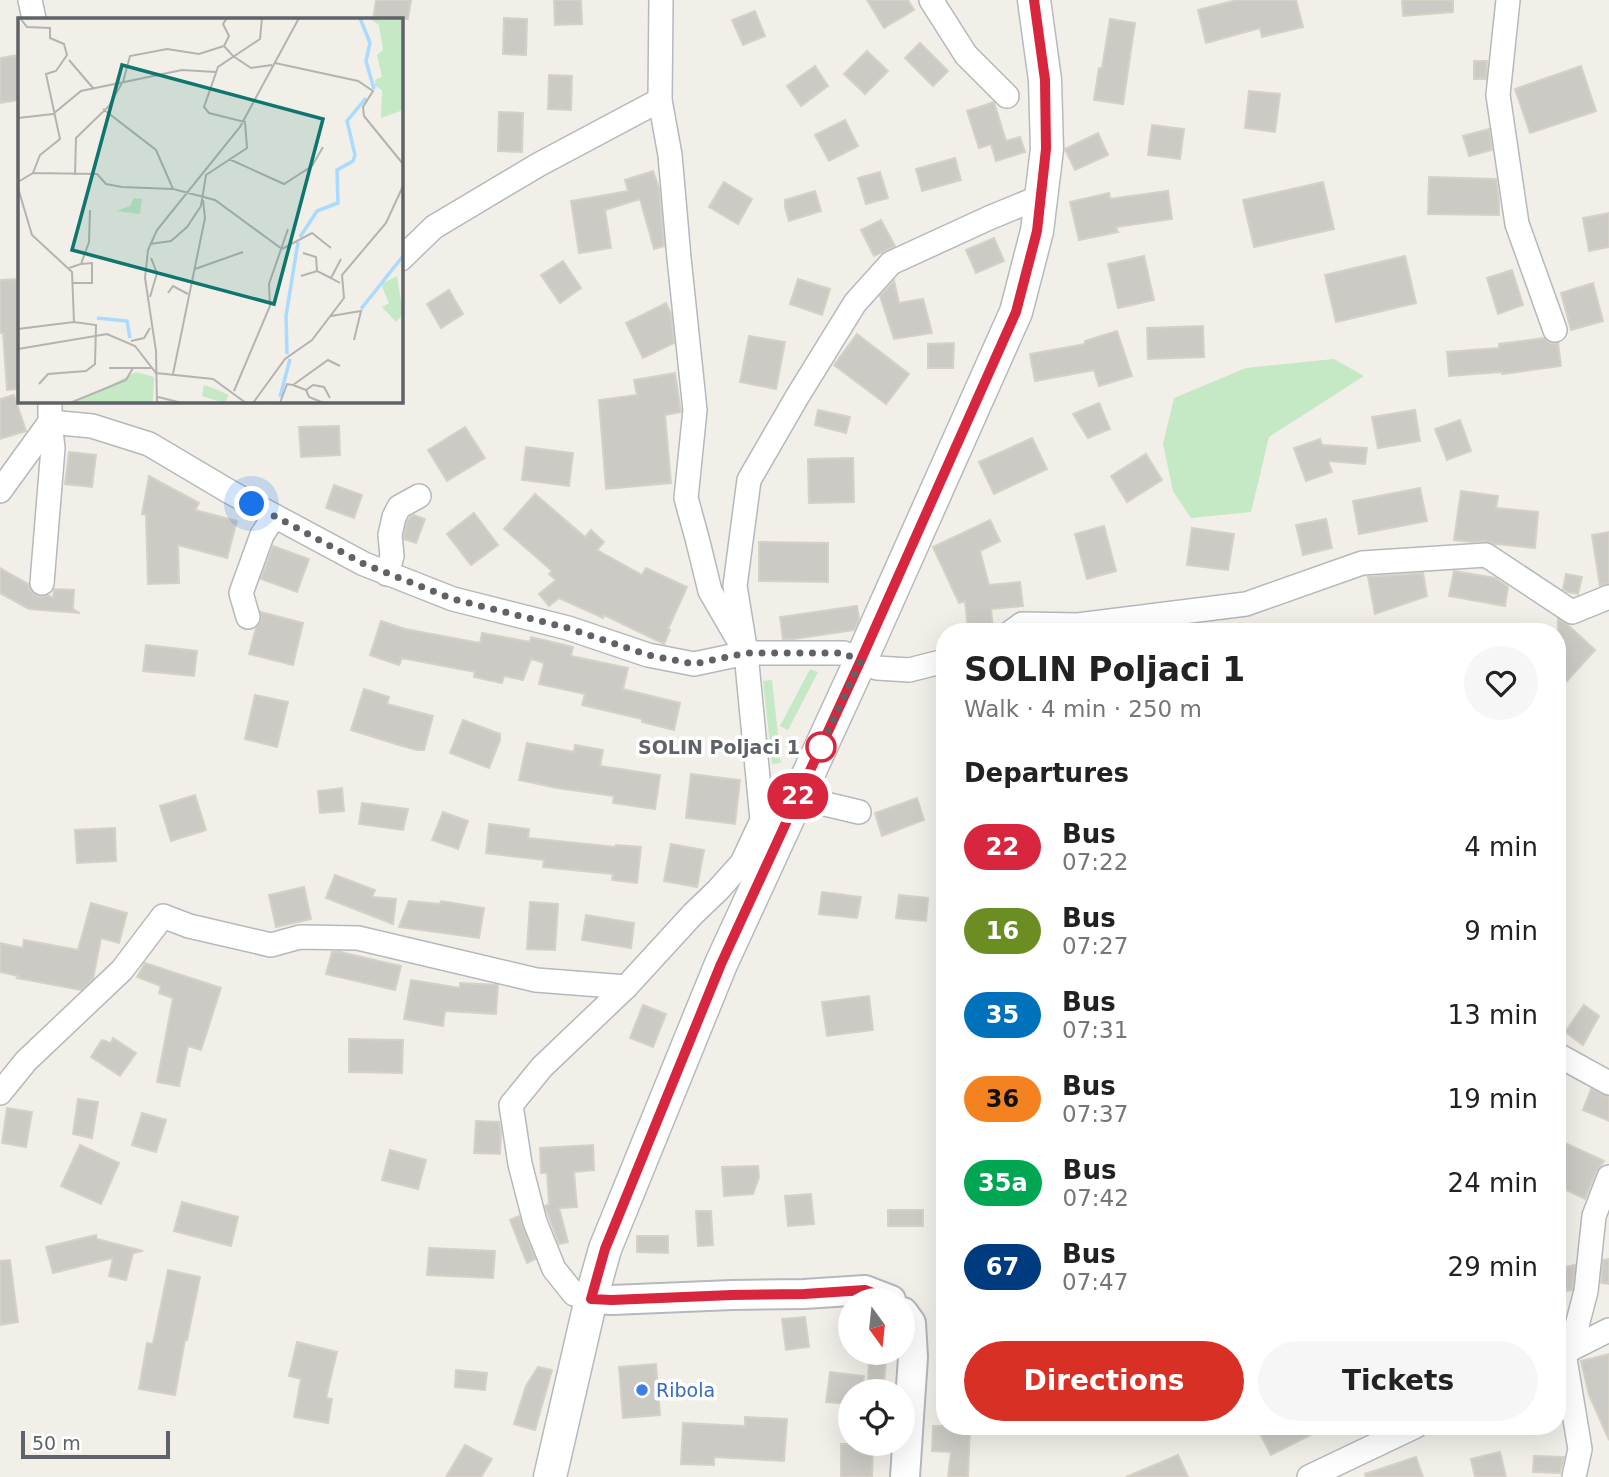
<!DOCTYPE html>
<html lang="en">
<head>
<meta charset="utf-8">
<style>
	:root { --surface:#fff; --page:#f6f6f6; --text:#222; --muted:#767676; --accent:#d93025 }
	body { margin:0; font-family:"DejaVu Sans",sans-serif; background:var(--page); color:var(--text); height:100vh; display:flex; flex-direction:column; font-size:26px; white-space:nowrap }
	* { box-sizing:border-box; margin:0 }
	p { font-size:23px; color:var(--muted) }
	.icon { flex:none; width:38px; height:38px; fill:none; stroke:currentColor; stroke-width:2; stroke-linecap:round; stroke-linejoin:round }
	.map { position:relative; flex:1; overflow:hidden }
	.sheet { position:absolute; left:936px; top:623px; width:630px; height:812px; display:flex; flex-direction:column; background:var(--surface); border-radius:28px; box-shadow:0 7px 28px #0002 }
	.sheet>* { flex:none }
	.badge { padding:0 14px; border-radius:23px; font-size:24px; line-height:46px }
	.needle { width:46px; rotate:165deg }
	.fabs { position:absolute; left:838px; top:1288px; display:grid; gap:14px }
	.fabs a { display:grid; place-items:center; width:77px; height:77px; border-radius:50%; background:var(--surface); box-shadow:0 7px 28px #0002; font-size:35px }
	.scale { position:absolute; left:21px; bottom:18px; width:149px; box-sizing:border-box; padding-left:7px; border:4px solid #5f6368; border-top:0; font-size:19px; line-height:24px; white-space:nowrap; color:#5f6368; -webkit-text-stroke:5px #fff; paint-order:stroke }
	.you { position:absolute; width:35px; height:35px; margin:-18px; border:5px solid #fff; border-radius:50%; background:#1a73e8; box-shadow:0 0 0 10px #1a73e833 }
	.map>.badge { position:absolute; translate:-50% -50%; box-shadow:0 0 0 4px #fff }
	h2 { padding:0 28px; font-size:26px; line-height:63px }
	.round { display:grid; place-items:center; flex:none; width:74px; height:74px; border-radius:37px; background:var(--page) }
	.headline { display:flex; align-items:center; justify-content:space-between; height:119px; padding:0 28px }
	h1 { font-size:33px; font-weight:700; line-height:52px }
	.cta { display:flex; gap:14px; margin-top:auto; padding:14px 28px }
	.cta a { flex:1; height:80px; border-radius:42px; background:var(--accent); color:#fff; font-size:28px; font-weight:700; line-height:80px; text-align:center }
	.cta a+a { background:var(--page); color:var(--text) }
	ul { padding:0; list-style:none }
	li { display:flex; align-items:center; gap:21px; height:84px; padding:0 28px }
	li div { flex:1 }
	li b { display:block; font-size:26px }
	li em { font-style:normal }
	li .badge { min-width:77px; font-weight:700; text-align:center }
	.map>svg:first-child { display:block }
	.green { fill:#c5e8c5 }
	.building { fill:#cccac5; stroke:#d6d1c6; stroke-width:2 }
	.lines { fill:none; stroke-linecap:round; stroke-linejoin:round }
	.minor-casing { stroke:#b5b8bc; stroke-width:26 }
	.tertiary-casing { stroke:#b5b8bc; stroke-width:32 }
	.secondary-casing { stroke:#b6babf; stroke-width:35 }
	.minor { stroke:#fff; stroke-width:23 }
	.tertiary { stroke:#fff; stroke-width:28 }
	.secondary { stroke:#fff; stroke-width:32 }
	.line-casing { stroke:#fff; stroke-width:16 }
	.line { stroke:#d7263d; stroke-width:10 }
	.walk { stroke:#5f6368; stroke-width:7; stroke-dasharray:0 12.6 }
	.stop-dot { fill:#fff; stroke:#d7263d; stroke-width:3.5 }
	.shop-dot { fill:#3f7fe0; stroke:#fff; stroke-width:2.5 }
	.labels { text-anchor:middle; stroke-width:7; stroke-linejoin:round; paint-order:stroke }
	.stop-label { font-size:19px; font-weight:bold; fill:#5f6368; stroke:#fff; text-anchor:end }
	.shop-label { font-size:19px; fill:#366cbe; stroke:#fff; text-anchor:start }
	.inset-river { fill:none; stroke:#aadaff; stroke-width:3.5 }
	.inset-road { fill:none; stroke:#b3b3b1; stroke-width:2 }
	.view { fill:#0f766e; fill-opacity:0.15; stroke:#0f766e; stroke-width:3.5 }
	.inset-edge { fill:none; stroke:#5f6368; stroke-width:3.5 }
</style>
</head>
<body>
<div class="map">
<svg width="1609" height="1477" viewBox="0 0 1609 1477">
	<rect width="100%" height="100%" fill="#f1efe8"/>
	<!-- green -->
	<g class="green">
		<path d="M1334 359 1364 376 1269 437 1251 512 1191 518 1173 491 1163 444 1174 398 1246 368Z"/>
		<path d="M810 669 818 672 788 730 780 726Z"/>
		<path d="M772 680 781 763 772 764 763 681Z"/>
	</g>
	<!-- building -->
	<g class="building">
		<path d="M376 0H411L408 19H373Z"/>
		<path d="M554 0H581L582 24 555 25Z"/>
		<path d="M867 0H908L914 10 884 28Z"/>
		<path d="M1237 0H1296L1303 27 1262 37 1260 28 1206 43 1198 10Z"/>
		<path d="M1402 0H1453V12L1403 16Z"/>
		<path d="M755 11 765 36 743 45 732 20Z"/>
		<path d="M504 18 527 19 526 55 503 54Z"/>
		<path d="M1110 19 1135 23 1123 104 1094 100 1099 68H1102Z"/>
		<path d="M920 43 948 71 933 86 905 58Z"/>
		<path d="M867 51 888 71 865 94 844 74Z"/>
		<path d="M19 55V100L0 103V58Z"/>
		<path d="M1474 61H1487L1486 79H1474Z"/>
		<path d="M815 66 828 86 801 106 787 86Z"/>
		<path d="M1581 66 1596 111 1530 133 1515 89Z"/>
		<path d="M549 75 572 76 571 110 548 109Z"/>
		<path d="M1249 91 1280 94 1275 132 1245 128Z"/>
		<path d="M994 102 1006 141 1020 137 1025 152 996 161 991 144 979 148 967 111Z"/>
		<path d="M499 112 523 113 522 152 498 151Z"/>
		<path d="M845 120 858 146 829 161 815 135Z"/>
		<path d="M1152 125 1184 129 1180 159 1148 155Z"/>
		<path d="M1489 129 1492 150 1469 156 1463 136Z"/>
		<path d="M1098 133 1108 155 1075 170 1065 149Z"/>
		<path d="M955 158 961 180 922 191 916 169Z"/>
		<path d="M653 171 659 188 664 246 654 249 640 199 605 210 611 248 579 253 571 201 628 191 625 180Z"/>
		<path d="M880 172 888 198 866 204 858 178Z"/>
		<path d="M1429 177 1496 179 1499 200V215L1428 214Z"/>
		<path d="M724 182 752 199 738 224 709 207Z"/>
		<path d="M1323 182 1334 229 1254 247 1243 200Z"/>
		<path d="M815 191 821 211 789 221 785 207V200Z"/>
		<path d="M1168 191 1172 219 1116 227 1118 232 1079 240 1070 202 1109 193 1110 199Z"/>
		<path d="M1609 213V247L1589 251 1583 218Z"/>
		<path d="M881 220 895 246 874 256 861 230Z"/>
		<path d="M994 238 1004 261 976 273 966 250Z"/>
		<path d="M1144 256 1154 300 1118 308 1108 264Z"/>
		<path d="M1405 256 1416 303 1336 322 1325 275Z"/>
		<path d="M563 261 581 288 560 303 541 275Z"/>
		<path d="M1512 270 1523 305 1498 314 1487 278Z"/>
		<path d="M19 279V389L7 390 3 333H0V280Z"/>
		<path d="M798 279 830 289 822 315 790 304Z"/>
		<path d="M894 281 899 303 923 299 932 333 894 339 880 296Z"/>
		<path d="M1593 283 1603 321 1571 330 1561 293Z"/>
		<path d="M449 290 463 314 441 328 427 304Z"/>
		<path d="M666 303 671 314 674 343 643 358 626 323Z"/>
		<path d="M1203 326 1204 357 1148 359 1147 328Z"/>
		<path d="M1117 331 1132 376 1099 386 1094 370 1035 381 1030 354 1085 344V341Z"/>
		<path d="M857 334 909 374 886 404 834 365Z"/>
		<path d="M749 336 785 342 776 389 740 382Z"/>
		<path d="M1544 338 1552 344 1558 343 1561 366 1502 374V372L1449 376 1447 352 1499 348V344Z"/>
		<path d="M954 343 953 368H928V344Z"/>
		<path d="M675 373 681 412 665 415 671 483 606 489 599 400 637 395 634 380Z"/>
		<path d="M14 395 26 431 0 439V399Z"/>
		<path d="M1099 403 1110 429 1088 438 1073 414Z"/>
		<path d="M818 410 850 417 846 433 815 425Z"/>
		<path d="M1415 410 1420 441 1378 448 1372 417Z"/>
		<path d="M1460 420 1471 451 1447 460 1435 429Z"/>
		<path d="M339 426 340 455 301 457 299 427Z"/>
		<path d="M465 427 485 458 447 481 428 450Z"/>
		<path d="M1032 438 1047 469 994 494 979 462Z"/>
		<path d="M1320 439 1322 445 1367 448 1365 464 1328 461 1332 472 1306 481 1294 448Z"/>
		<path d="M526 447 573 453 569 486 522 480Z"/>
		<path d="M69 452 96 455 92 487 65 484Z"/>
		<path d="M1146 454 1162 480 1127 502 1111 476Z"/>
		<path d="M853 458 854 502 809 503 808 459Z"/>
		<path d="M149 476 199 503 195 510 237 521 227 558 178 545 179 583 148 584 146 515 142 514Z"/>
		<path d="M334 485 362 495 354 518 326 508Z"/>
		<path d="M1420 488 1427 521 1359 534 1353 501Z"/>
		<path d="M1461 491 1498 496 1496 508 1538 512 1535 548 1495 544 1485 541 1472 542 1454 540Z"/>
		<path d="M535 494 585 537 591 530 604 542 597 550 642 575 646 568 687 587 668 629 670 630 664 644 604 615 603 618 559 598 549 606 539 594 556 580 549 574 552 571 504 529Z"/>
		<path d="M474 513 498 545 471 565 447 534Z"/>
		<path d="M414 515 425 519 416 543 404 539V536L407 522 410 517Z"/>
		<path d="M1326 519 1332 548 1303 555 1296 525Z"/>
		<path d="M990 520 1000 541 980 551 989 585 1020 582 1023 606 991 609 993 628 968 631 965 601 959 603 933 547Z"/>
		<path d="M1104 526 1116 571 1087 579 1075 534Z"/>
		<path d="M1192 528 1234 534 1228 570 1187 565Z"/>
		<path d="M1609 532V583L1600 586 1592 535Z"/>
		<path d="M759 542 828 543V582L759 581Z"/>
		<path d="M273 546 309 559 297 592 261 579Z"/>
		<path d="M0 568 28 584 30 590 34 594 40 597 48 595 53 598 54 589 74 590 73 609 80 613 29 609 0 593Z"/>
		<path d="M1454 571 1495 578 1508 587 1505 606 1449 596Z"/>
		<path d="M1423 573 1427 596 1375 614 1368 577Z"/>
		<path d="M1566 574 1582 577 1578 594 1568 592 1563 589Z"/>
		<path d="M857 606 859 619 854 630 793 639H783L780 617Z"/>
		<path d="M261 612 303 623 293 665 249 654 256 628 261 621Z"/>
		<path d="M1558 619 1568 625 1595 650 1567 681 1558 672Z"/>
		<path d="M381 621 405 629 480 643 482 633 530 642 531 637 573 647 571 656 628 668 623 689 680 703 674 730 642 722V719L582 705 585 694 539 684 544 663 531 659 523 680 504 676 502 683 474 677 475 672 402 658 399 665 370 655Z"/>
		<path d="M146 645 197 651 194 676 143 671Z"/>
		<path d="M364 689 389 697 387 704 433 716 424 750H417L399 745 351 730Z"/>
		<path d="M255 695 288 702 277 747 245 739Z"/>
		<path d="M463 720 500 734V740L489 768 450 753Z"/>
		<path d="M527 743 574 752 575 745 603 750 600 766 660 775 655 809 613 803 614 796 557 788 519 780Z"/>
		<path d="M691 774 740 780 735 824 686 818Z"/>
		<path d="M342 788 344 811 320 813 318 791Z"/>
		<path d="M195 795 206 830 171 841 160 806Z"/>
		<path d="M917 798 924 820 882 836 875 813Z"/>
		<path d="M362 803 408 809 403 830 359 824Z"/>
		<path d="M443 812 468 821 458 849 432 840Z"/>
		<path d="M489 824 529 829 528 838 616 847V845L641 847 637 883 612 880 613 874 543 867 544 860 486 853Z"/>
		<path d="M115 828 116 861 77 863 75 830Z"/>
		<path d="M671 844 704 850 697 887 664 881Z"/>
		<path d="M335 875 375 890 372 897 396 899 393 924 326 898Z"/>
		<path d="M304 887 311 919 276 927 269 895Z"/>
		<path d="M822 892 861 897 857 918 819 914Z"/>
		<path d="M899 895 928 898 926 921 896 918Z"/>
		<path d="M409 901 440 904 441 901 484 908 479 938 399 927Z"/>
		<path d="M530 902 558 904 555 950 527 949Z"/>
		<path d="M91 903 127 913 119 943 101 938 93 979 81 990 17 978 18 976 0 972V943L23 948 24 940 78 950Z"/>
		<path d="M586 915 634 923 631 948 582 940Z"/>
		<path d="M332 952H340L401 966 395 990 326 974Z"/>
		<path d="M145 963 221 988 201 1050 188 1046 179 1086 157 1082 173 998 159 993 161 986 137 977Z"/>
		<path d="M411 980 460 988V983L498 985 496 1014 445 1011 443 1026 404 1019Z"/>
		<path d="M869 996 873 1030 827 1036 822 1002Z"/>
		<path d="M643 1005 666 1014 653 1047 630 1038Z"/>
		<path d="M1584 1005 1599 1016 1583 1045 1565 1032Z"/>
		<path d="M113 1038 136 1053 120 1076 91 1057 102 1040 111 1043Z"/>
		<path d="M349 1039 403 1040 402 1073 349 1072Z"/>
		<path d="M1591 1089 1609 1097V1121L1583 1110Z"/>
		<path d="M78 1099 98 1102 92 1138 73 1134Z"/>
		<path d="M7 1108 32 1112 26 1147 2 1143Z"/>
		<path d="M142 1113 166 1120 156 1152 132 1145Z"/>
		<path d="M476 1121 499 1122 501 1133 500 1154 474 1153Z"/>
		<path d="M1565 1143 1604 1161 1596 1172 1585 1199 1558 1186V1159Z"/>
		<path d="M80 1145 119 1163 101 1204 61 1186Z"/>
		<path d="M593 1145 594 1170 574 1172 577 1207 559 1208 568 1242 559 1244 545 1206 549 1204 547 1173H541L540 1148Z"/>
		<path d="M390 1150 426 1160 418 1189 382 1180Z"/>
		<path d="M758 1166 759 1177 753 1194 724 1196 722 1167Z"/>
		<path d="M811 1194 814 1224 788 1226 785 1196Z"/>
		<path d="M182 1202 238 1217 231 1246 174 1231Z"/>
		<rect x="888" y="1210" width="35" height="16"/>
		<path d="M696 1211H711L713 1245 698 1246Z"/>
		<path d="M519 1216 535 1259 527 1263 510 1220Z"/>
		<path d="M96 1235 97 1239 143 1251 133 1253 126 1280 109 1276 113 1258 53 1273 46 1247Z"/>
		<path d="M637 1236H668V1253L637 1252Z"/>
		<path d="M429 1248 495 1251 493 1278 427 1275Z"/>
		<path d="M1609 1259V1284L1601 1283 1603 1260Z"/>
		<path d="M10 1260 18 1322 0 1325V1261Z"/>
		<path d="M1575 1265 1572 1290 1558 1292V1268Z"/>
		<path d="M168 1270 200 1277 187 1340H185L175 1395 139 1389 147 1343 153 1344Z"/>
		<path d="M805 1317 809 1347 786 1350 782 1319Z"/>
		<path d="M297 1342 337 1352 326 1398 332 1399 328 1423 294 1417 301 1379 289 1376Z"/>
		<path d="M1609 1354V1440L1589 1395 1581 1361Z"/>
		<path d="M869 1359 886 1360 884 1382 868 1381Z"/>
		<path d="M656 1364 660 1415 623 1418 619 1367Z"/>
		<path d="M538 1367 552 1370 535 1430 514 1424 526 1386Z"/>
		<path d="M456 1370 487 1373 485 1390 455 1387Z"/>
		<path d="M830 1372 864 1376 862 1391H850V1404L826 1402Z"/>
		<path d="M745 1417 787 1419 784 1461 714 1457V1465L681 1464 683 1423 745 1426Z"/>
		<path d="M933 1426H970L968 1477H948L951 1452 932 1451Z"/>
		<path d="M1256 1426H1328L1271 1455Z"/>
		<path d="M841 1444H873L872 1477H841Z"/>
		<path d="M465 1445 492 1459 481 1477H446Z"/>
		<path d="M1500 1452 1506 1477H1475L1471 1459Z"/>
		<path d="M1178 1455 1188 1477H1126Z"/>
		<path d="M1534 1456 1564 1457 1560 1473 1533 1472Z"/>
		<path d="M1416 1457 1423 1477H1366L1365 1474Z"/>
	</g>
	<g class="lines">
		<defs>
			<g id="minor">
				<path d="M30 0 34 19"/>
				<path d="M661 0 660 100 670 155 679 258 695 410 686 498 697 538 710 591 739 641"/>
				<path d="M931 0 966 55 1007 96"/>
				<path d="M1508 0 1498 95 1517 224 1555 330"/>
				<path d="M401 259 434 227 538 165 660 100"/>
				<path d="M50 422 92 426 149 444 230 492 364 564 453 599 568 628 648 655 694 664 746 653H844L860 662 877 668 909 670 945 661"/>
				<path d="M0 491 50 422"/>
				<path d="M387 574 392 556 390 535 394 517 399 507 419 496"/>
				<path d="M42 583 53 448 50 422V401"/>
				<path d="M248 617 241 593 262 535 274 516"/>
				<path d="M1011 632 1022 624 1078 625 1246 604 1362 563 1486 555 1572 612 1609 597"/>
				<path d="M795 802 821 803 859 812"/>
				<path d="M1558 1055 1609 1083"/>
				<path d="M0 1093 26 1061 122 970 163 916 189 926 271 945 300 937 358 938 536 980 626 987"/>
				<path d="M591 1299 574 1294 554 1269 535 1222 520 1164 511 1105 542 1067 626 987 693 914 718 890 742 863 762 820 746 653 735 586 749 480 797 397 855 303 891 263 989 218 1040 197"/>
				<path d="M1571 1349 1586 1291 1594 1216 1609 1177"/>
				<path d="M1563 1353 1609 1330"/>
				<path d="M1564 1353 1580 1449 1574 1477"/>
				<path d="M1309 1477 1416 1426"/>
			</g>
			<g id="tertiary">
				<path d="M591 1299 612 1300 732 1295 804 1294 865 1290 891 1300"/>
				<path d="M903 1312 911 1323 913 1357 905 1477"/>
			</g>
			<path id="secondary" d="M550 1477 591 1299 605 1249 721 964 860 662 1016 312 1037 231 1047 149 1045 80 1034 0"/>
		</defs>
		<!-- minor casing -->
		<use href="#minor" class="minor-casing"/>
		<!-- tertiary casing -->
		<use href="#tertiary" class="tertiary-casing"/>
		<!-- secondary casing -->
		<use href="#secondary" class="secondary-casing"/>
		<!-- minor -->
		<use href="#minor" class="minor"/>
		<!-- tertiary -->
		<use href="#tertiary" class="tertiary"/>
		<!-- secondary -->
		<use href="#secondary" class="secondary"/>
	</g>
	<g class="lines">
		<defs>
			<path id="line" d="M891 1300 865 1290 804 1294 732 1295 612 1300 591 1299 605 1249 721 964 860 662 1016 312 1037 231 1046 149 1045 80 1034 0"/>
		</defs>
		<!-- line casing -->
		<use href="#line" class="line-casing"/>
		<!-- line -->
		<use href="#line" class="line"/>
		<!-- walk -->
		<path class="walk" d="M252 504 364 564 453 599 568 628 648 655 694 664 746 653H844L860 662 821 747"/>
	</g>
	<!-- markers -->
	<circle class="stop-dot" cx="821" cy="747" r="14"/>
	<circle class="shop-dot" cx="642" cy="1390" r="7"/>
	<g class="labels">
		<!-- stop labels -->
		<g class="stop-label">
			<text x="800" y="754">SOLIN Poljaci 1</text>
		</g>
		<!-- shop labels -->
		<g class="shop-label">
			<text x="656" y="1397">Ribola</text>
		</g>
	</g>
	<!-- overview -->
	<g transform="translate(18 18)">
		<rect width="385" height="385" fill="#f1efe8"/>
		<path d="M351 0H385V92L363 100 364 72 357 68V62L364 59 359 37 365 32 361 7ZM116 180 124 181 122 196 98 193 112 188ZM379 258 385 296 378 304 364 289 371 285 363 266ZM118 354 136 359 135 385H57ZM186 367 195 370 211 377 206 385 184 378Z" fill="#c5e8c5"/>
		<path class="inset-river" d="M342 0 352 25 348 43 356 71M282 219 299 193 320 185 319 152 335 143 337 137 329 103 348 80M343 291 385 238M79 300 109 303 112 320M269 336 268 298 280 224M262 379 272 341"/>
		<path class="inset-road" d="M2 0 9 9 32 10V20L46 26 49 37 38 53 28 56 42 121 22 137 15 155M209 0 205 6 211 18 206 28 215 38 233 50 254 47M51 42 75 70M257 45 340 63 355 73 345 89 346 98 385 146M105 64 112 38 149 31 181 36 206 28M85 91 138 132 155 171 197 182 264 231M0 100 35 96 63 73 164 52 198 54M211 141 266 166 294 148 305 129M57 157 58 120 91 88 104 65M0 164 15 155 79 156 88 166 104 169 155 171M0 170 14 217 54 254 56 304M132 226 153 223 169 209 183 188 188 157 229 130 227 104 191 95 186 89 200 49 242 21 244 0M264 231 294 215 313 230M285 235 298 239 299 253M51 250 63 246 71 224 72 192M177 251 225 234M283 258 299 253 313 260M55 265H74V245L63 246M322 265 313 260 323 241M150 275 155 268 170 276M132 279 139 255 133 240M313 298 343 293 336 322M0 311 56 304 78 307 77 346 68 353 30 356 21 366M113 323 126 320 132 310M0 331 89 316 117 328 138 355 195 361 228 385M91 350H134M155 356 187 200 185 182M275 367 288 372 295 367 306 369 312 380M288 372 291 379 306 385M216 373 252 288 251 266 270 211M140 379 164 385M52 385 108 362 115 350M139 385 138 333 127 260 130 232 139 212 222 109 281 0M235 385 267 341 294 322 326 280 324 257 368 205 385 168M262 385 269 366 275 367 310 342 322 348"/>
		<path class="view" d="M104 47 305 101 256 286 54 232Z"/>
		<rect width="385" height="385" class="inset-edge"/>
	</g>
</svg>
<div class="fabs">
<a><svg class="needle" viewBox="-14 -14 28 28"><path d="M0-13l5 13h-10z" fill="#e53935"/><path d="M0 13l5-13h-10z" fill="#767676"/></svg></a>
<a><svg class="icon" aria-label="locate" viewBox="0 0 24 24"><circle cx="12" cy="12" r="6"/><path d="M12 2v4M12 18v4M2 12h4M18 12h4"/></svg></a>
</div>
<div class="scale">50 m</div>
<div class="you" style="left:252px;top:504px"></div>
<b class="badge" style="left:798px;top:796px;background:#d7263d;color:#fff">22</b>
<section class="sheet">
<div class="headline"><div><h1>SOLIN Poljaci 1</h1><p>Walk · 4 min · 250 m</p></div><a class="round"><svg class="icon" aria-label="heart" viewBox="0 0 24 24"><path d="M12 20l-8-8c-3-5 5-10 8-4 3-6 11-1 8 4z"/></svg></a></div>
<h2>Departures</h2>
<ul>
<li><span class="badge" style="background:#d7263d;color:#fff">22</span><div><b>Bus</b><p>07:22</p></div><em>4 min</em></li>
<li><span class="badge" style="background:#6b8e23;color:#fff">16</span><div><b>Bus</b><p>07:27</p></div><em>9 min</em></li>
<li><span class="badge" style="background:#0072bc;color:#fff">35</span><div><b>Bus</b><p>07:31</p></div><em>13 min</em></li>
<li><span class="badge" style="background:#f58220;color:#111">36</span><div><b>Bus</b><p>07:37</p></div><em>19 min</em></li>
<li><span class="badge" style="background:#00a651;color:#fff">35a</span><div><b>Bus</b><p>07:42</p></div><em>24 min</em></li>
<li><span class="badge" style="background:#003b80;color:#fff">67</span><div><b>Bus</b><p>07:47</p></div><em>29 min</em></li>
</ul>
<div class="cta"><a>Directions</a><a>Tickets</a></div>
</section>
</div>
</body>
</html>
